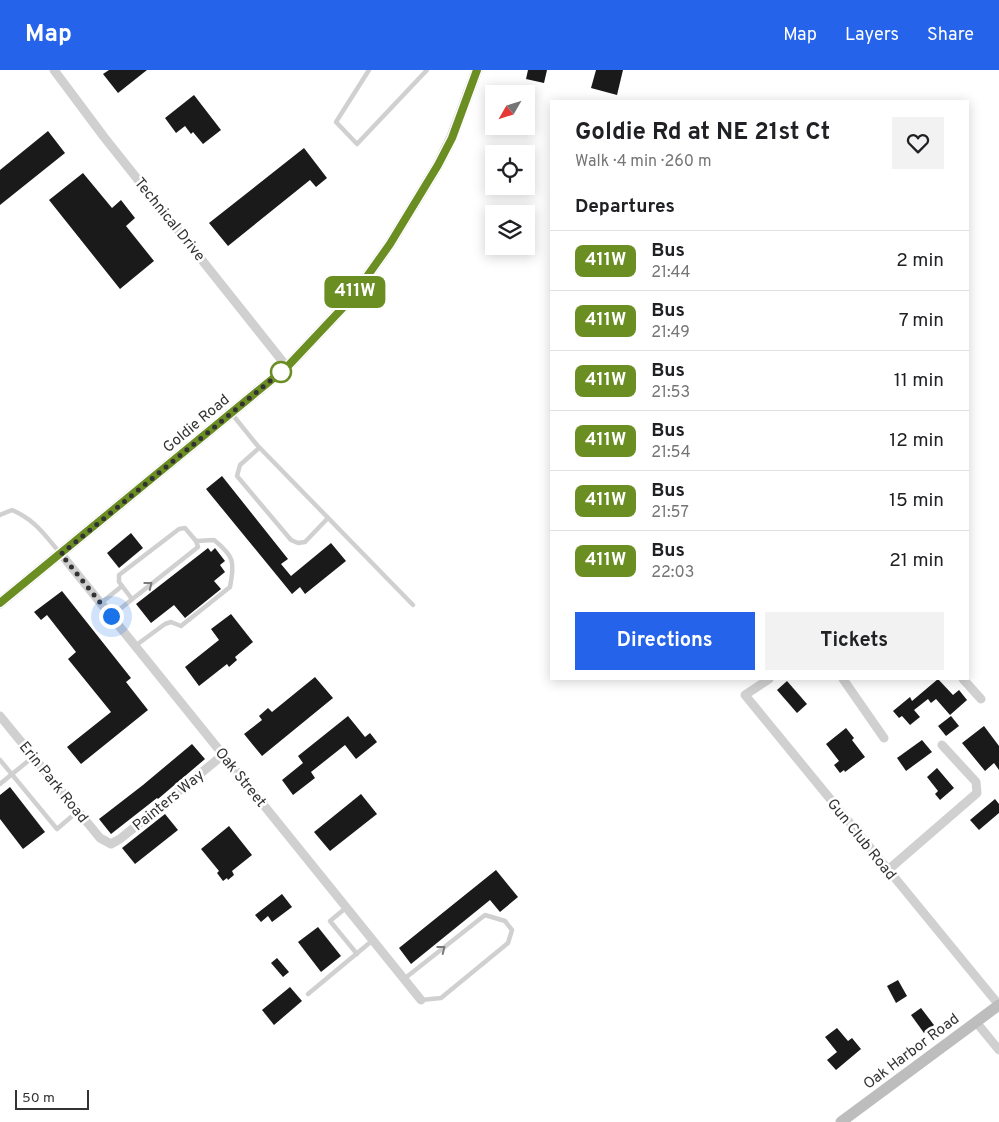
<!DOCTYPE html>
<html lang="en">
<head>
<meta charset="utf-8">
<style>
	:root { --surface:#fff; --page:#f2f2f2; --text:#202124; --muted:#757577; --line:#e0e0e0; --accent:#2563eb }
	body { margin:0; font-family:Overpass,sans-serif; background:var(--page); color:var(--text); height:100vh; display:flex; flex-direction:column; font-size:19px; white-space:nowrap }
	* { box-sizing:border-box; margin:0 }
	p { font-size:16px; color:var(--muted) }
	.icon { flex:none; width:28px; height:28px; fill:none; stroke:currentColor; stroke-width:2; stroke-linecap:round; stroke-linejoin:round }
	.map { position:relative; flex:1; overflow:hidden }
	.side { position:absolute; left:550px; top:30px; width:419px; height:580px; display:flex; flex-direction:column; background:var(--surface); border-radius:0px; box-shadow:0 2px 12px #0003 }
	.side>* { flex:none }
	.badge { padding:0 10px; border-radius:8px; font-size:18px; line-height:32px }
	.needle { width:32px; rotate:231deg }
	.fabs { position:absolute; left:485px; top:15px; display:grid; gap:10px }
	.fabs a { display:grid; place-items:center; width:50px; height:50px; border-radius:0px; background:var(--surface); box-shadow:0 2px 12px #0003; font-size:25px }
	.scale { position:absolute; left:15px; bottom:12px; width:74px; box-sizing:border-box; padding-left:5px; border:2px solid #333; border-top:0; font-size:14px; line-height:18px; white-space:nowrap; color:#333; -webkit-text-stroke:4px #fff; paint-order:stroke }
	.you { position:absolute; width:25px; height:25px; margin:-12px; border:4px solid #fff; border-radius:50%; background:#1a73e8; box-shadow:0 0 0 8px #1a73e833 }
	.map>.badge { position:absolute; translate:-50% -50%; box-shadow:0 0 0 2px #fff }
	h2 { padding:0 25px; font-size:19px; line-height:45px }
	.round { display:grid; place-items:center; flex:none; width:52px; height:52px; border-radius:0px; background:var(--page) }
	.head { display:flex; align-items:center; justify-content:space-between; height:85px; padding:0 25px }
	h1 { font-size:24px; font-weight:700; line-height:38px }
	.primary-button { display:flex; gap:10px; margin-top:auto; padding:10px 25px }
	.primary-button a { flex:1; height:58px; border-radius:0px; background:var(--accent); color:#fff; font-size:20px; font-weight:700; line-height:58px; text-align:center }
	.primary-button a+a { background:var(--page); color:var(--text) }
	ul { padding:0; list-style:none }
	li { display:flex; align-items:center; gap:15px; height:60px; padding:0 25px; border-top:1px solid var(--line) }
	li div { flex:1 }
	li b { display:block; font-size:19px }
	li em { font-style:normal }
	li .badge { min-width:55px; font-weight:700; text-align:center }
	header { display:flex; align-items:center; gap:30px; box-sizing:border-box; height:70px; padding:0 25px; background:var(--accent); color:#fff }
	header strong { font-size:24px }
	nav { display:flex; gap:28px; margin-inline-start:auto; font-size:18px }
	.map>svg:first-child { display:block }
	.building { fill:#1a1a1a }
	.lines { fill:none; stroke-linecap:round; stroke-linejoin:round }
	.lane { stroke:#d0d0d0; stroke-width:4.5 }
	.street { stroke:#d0d0d0; stroke-width:9 }
	.secondary { stroke:#bdbdbd; stroke-width:11 }
	.oneway { stroke:#7a7a7a }
	.line-casing { stroke:#fff; stroke-width:11 }
	.line { stroke:#6b8e23; stroke-width:8 }
	.walk { stroke:#333; stroke-width:5; stroke-dasharray:0 9 }
	.stop-dot { fill:#fff; stroke:#6b8e23; stroke-width:2.5 }
	.labels { text-anchor:middle; stroke-width:5; stroke-linejoin:round; paint-order:stroke }
	.street-label { font-size:15px; fill:#333; stroke:#fff }
</style>
</head>
<body>
<header>
<strong>Map</strong>
<nav><a>Map</a><a>Layers</a><a>Share</a></nav>
</header>
<div class="map">
<svg width="999" height="1052" viewBox="0 0 999 1052">
	<rect width="100%" height="100%" fill="#fff"/>
	<!-- building -->
	<g class="building">
		<path d="M109 0H147L118 23 103 4Z"/>
		<path d="M528 0H547L544 13 526 9Z"/>
		<path d="M596 0H623L617 25 591 18Z"/>
		<path d="M194 25 221 60 203 74 193 62 191 64 185 56 176 63 165 48Z"/>
		<path d="M48 61 65 83 0 135V100Z"/>
		<path d="M304 78 327 108 316 117 310 110 228 176 209 153Z"/>
		<path d="M83 103 112 138 121 130 135 148 126 156 154 191 120 219 49 130Z"/>
		<path d="M222 406 288 489 281 494 291 506 331 473 346 491 305 524 300 517 292 524 206 419Z"/>
		<path d="M131 463 143 478 119 498 107 483Z"/>
		<path d="M208 478 211 482 215 478 225 491 220 495 225 502 214 511 221 519 185 548 174 535 151 553 136 534Z"/>
		<path d="M62 521 131 608 126 612 148 640 81 694 67 677 111 642 68 589 76 582 47 545 41 550 34 542Z"/>
		<path d="M231 544 253 572 235 587 237 590 229 597 227 594 199 616 185 597 219 570 211 559Z"/>
		<path d="M315 607 333 628 262 686 244 664 262 650 259 646 268 638 272 642Z"/>
		<path d="M938 609 953 625 959 620 967 630 950 645 936 629 931 633 928 629 914 640 920 647 910 655 902 646 899 648 893 641 910 627 912 631Z"/>
		<path d="M787 611 807 634 797 643 777 620Z"/>
		<path d="M348 646 365 667 370 663 377 672 356 689 345 675 311 702 315 708 293 725 282 710 303 693 298 686Z"/>
		<path d="M951 646 959 656 946 666 938 656Z"/>
		<path d="M984 656 999 676V700L994 693 985 701 962 673Z"/>
		<path d="M846 658 854 668 852 670 865 687 845 702 844 700 840 703 834 695 839 691 826 674Z"/>
		<path d="M922 670 932 682 906 701 897 688Z"/>
		<path d="M192 674 205 689 158 729 157 728 111 764 99 749 143 715Z"/>
		<path d="M937 698 954 718 940 730 935 724 938 721 927 707Z"/>
		<path d="M10 717 45 762 23 779 0 749V725Z"/>
		<path d="M361 724 377 744 330 781 314 762Z"/>
		<path d="M995 729 999 734V743L979 760 970 750Z"/>
		<path d="M165 744 178 760 135 794 122 778Z"/>
		<path d="M229 756 252 785 232 801 234 805 228 810 227 808 223 811 217 803 219 801 201 779Z"/>
		<path d="M496 800 518 827 500 842 490 830 411 894 399 878Z"/>
		<path d="M282 824 292 837 272 852 268 846 261 852 255 845Z"/>
		<path d="M318 857 341 886 321 902 298 872Z"/>
		<path d="M277 888 289 902 283 907 271 893Z"/>
		<path d="M898 910 907 926 896 933 887 916Z"/>
		<path d="M290 917 302 931 274 955 262 940Z"/>
		<path d="M921 938 934 955 924 963 911 945Z"/>
		<path d="M837 958 848 971 852 968 861 979 836 1000 827 990 837 982 825 967Z"/>
	</g>
	<g class="lines">
		<!-- lane -->
		<g class="lane">
			<path d="M369 0 336 52 357 74 427 0"/>
			<path d="M232 344 257 375 413 535"/>
			<path d="M259 378 240 395 237 406 291 470 298 473 305 472 328 448"/>
			<path d="M0 445 12 440C35 450 44 464 60 483"/>
			<path d="M101 533 122 516"/>
			<path d="M111 546 198 477 196 471 185 458 179 459 119 505V512L132 529"/>
			<path d="M135 576 165 554 171 552 181 556 230 517C235 492 234 486 214 470L196 471"/>
			<path d="M0 690 57 759 78 741"/>
			<path d="M0 714 33 687"/>
			<path d="M347 837 330 851 357 884"/>
			<path d="M404 909 485 845 505 851 512 860 508 873 441 928 421 930"/>
			<path d="M308 924 373 870"/>
		</g>
		<!-- street -->
		<g class="street">
			<path d="M54 0 104 67 287 297"/>
			<path d="M61 484 421 930"/>
			<path d="M769 609 745 625 999 935"/>
			<path d="M843 609 884 668"/>
			<path d="M963 609 981 629"/>
			<path d="M0 646 100 768 111 774 120 769 223 685"/>
			<path d="M888 800 977 723 976 712 942 675"/>
			<path d="M976 952 999 980"/>
		</g>
		<!-- secondary -->
		<g class="secondary">
			<path d="M0 533 287 297 351 229 390 174 438 95 452 67 477 0"/>
			<path d="M841 1052 999 935"/>
		</g>
	</g>
	<!-- one-way arrows -->
	<defs><path id="oneway-chevron" d="M-2-3.5L2.5 0L-2 3.5" fill="none" stroke-width="1.6" stroke-linecap="round" stroke-linejoin="round" transform="scale(1.25)"/></defs>
	<g class="oneway">
		<use href="#oneway-chevron" transform="translate(149 515) rotate(-38)"/>
		<use href="#oneway-chevron" transform="translate(442 879) rotate(-38)"/>
	</g>
	<g class="lines">
		<defs>
			<path id="line" d="M0 533 287 297 351 229 390 174 438 95 452 68 477 0"/>
		</defs>
		<!-- line casing -->
		<use href="#line" class="line-casing"/>
		<!-- line -->
		<use href="#line" class="line"/>
		<!-- walk -->
		<path class="walk" d="M111 546 61 484 287 297 281 302"/>
	</g>
	<!-- markers -->
	<circle class="stop-dot" cx="281" cy="302" r="10"/>
	<g class="labels">
		<!-- street labels -->
		<g class="street-label">
			<text transform="translate(170 149) rotate(51)" y="5">Technical Drive</text>
			<text transform="translate(196 353) rotate(-40)" y="5">Goldie Road</text>
			<text transform="translate(241 707) rotate(51)" y="5">Oak Street</text>
			<text transform="translate(54 712) rotate(51)" y="5">Erin Park Road</text>
			<text transform="translate(168 730) rotate(-39)" y="5">Painters Way</text>
			<text transform="translate(862 769) rotate(51)" y="5">Gun Club Road</text>
			<text transform="translate(911 981) rotate(-37)" y="5">Oak Harbor Road</text>
		</g>
	</g>
</svg>
<div class="fabs">
<a><svg class="needle" viewBox="-14 -14 28 28"><path d="M0-13l5 13h-10z" fill="#e53935"/><path d="M0 13l5-13h-10z" fill="#757577"/></svg></a>
<a><svg class="icon" aria-label="locate" viewBox="0 0 24 24"><circle cx="12" cy="12" r="6"/><path d="M12 2v4M12 18v4M2 12h4M18 12h4"/></svg></a>
<a><svg class="icon" aria-label="layers" viewBox="0 0 24 24"><path d="M12 4l9 5-9 5-9-5zM3 14l9 5 9-5"/></svg></a>
</div>
<div class="scale">50 m</div>
<div class="you" style="left:111px;top:546px"></div>
<b class="badge" style="left:355px;top:222px;background:#6b8e23;color:#fff">411W</b>
<section class="side">
<div class="head"><div><h1>Goldie Rd at NE 21st Ct</h1><p>Walk · 4 min · 260 m</p></div><a class="round"><svg class="icon" aria-label="heart" viewBox="0 0 24 24"><path d="M12 20l-8-8c-3-5 5-10 8-4 3-6 11-1 8 4z"/></svg></a></div>
<h2>Departures</h2>
<ul>
<li><span class="badge" style="background:#6b8e23;color:#fff">411W</span><div><b>Bus</b><p>21:44</p></div><em>2 min</em></li>
<li><span class="badge" style="background:#6b8e23;color:#fff">411W</span><div><b>Bus</b><p>21:49</p></div><em>7 min</em></li>
<li><span class="badge" style="background:#6b8e23;color:#fff">411W</span><div><b>Bus</b><p>21:53</p></div><em>11 min</em></li>
<li><span class="badge" style="background:#6b8e23;color:#fff">411W</span><div><b>Bus</b><p>21:54</p></div><em>12 min</em></li>
<li><span class="badge" style="background:#6b8e23;color:#fff">411W</span><div><b>Bus</b><p>21:57</p></div><em>15 min</em></li>
<li><span class="badge" style="background:#6b8e23;color:#fff">411W</span><div><b>Bus</b><p>22:03</p></div><em>21 min</em></li>
</ul>
<div class="primary-button"><a>Directions</a><a>Tickets</a></div>
</section>
</div>
</body>
</html>
